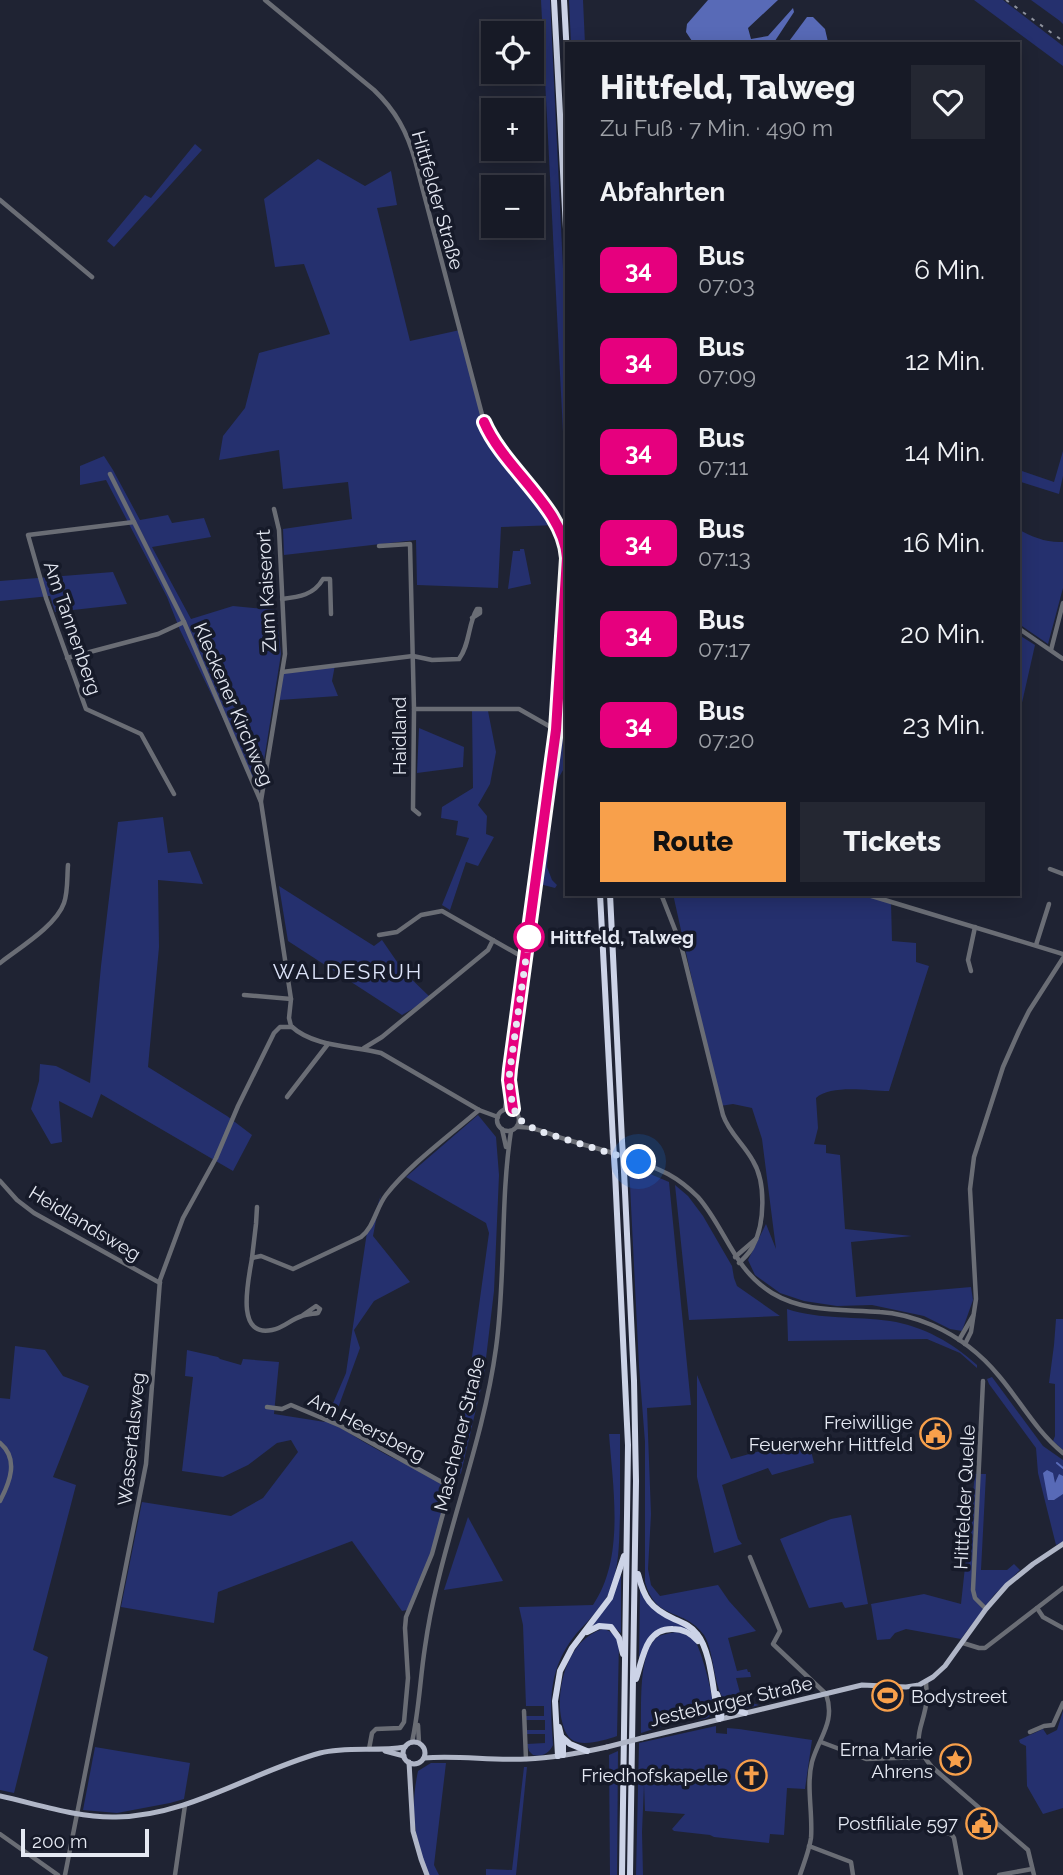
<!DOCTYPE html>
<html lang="de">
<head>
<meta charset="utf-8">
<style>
	:root { --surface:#171a26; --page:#242732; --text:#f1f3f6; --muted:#9ea1a7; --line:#363843; --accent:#f8a04b }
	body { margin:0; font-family:Raleway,sans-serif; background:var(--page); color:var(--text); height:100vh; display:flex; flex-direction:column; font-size:26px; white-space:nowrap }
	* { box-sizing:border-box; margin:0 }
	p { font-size:23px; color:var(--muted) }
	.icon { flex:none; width:38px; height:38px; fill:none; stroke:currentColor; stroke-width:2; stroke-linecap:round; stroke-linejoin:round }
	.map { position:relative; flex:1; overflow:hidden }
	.panel { position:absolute; left:565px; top:42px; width:455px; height:854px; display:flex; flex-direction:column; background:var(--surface); border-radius:0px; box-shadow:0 4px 18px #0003,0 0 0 2px var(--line) }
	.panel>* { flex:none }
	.badge { padding:0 14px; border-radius:10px; font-size:24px; line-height:46px }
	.controls { position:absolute; left:481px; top:21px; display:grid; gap:14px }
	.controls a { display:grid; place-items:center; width:63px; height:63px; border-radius:0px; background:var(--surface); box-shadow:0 4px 18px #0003,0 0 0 2px var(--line); font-size:35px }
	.scale { position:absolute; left:21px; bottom:18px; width:128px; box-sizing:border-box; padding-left:7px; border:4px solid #e5e9f3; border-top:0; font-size:19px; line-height:24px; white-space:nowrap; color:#e5e9f3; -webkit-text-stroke:5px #161a29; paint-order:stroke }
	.you { position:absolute; width:35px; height:35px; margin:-18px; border:5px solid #fff; border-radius:50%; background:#1a73e8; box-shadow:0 0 0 10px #1a73e833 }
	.map>.badge { position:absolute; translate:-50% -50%; box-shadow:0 0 0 4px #fff }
	h2 { padding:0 35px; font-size:26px; line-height:63px }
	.round { display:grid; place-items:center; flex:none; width:74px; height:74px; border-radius:0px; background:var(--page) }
	.headline { display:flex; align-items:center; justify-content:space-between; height:119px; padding:0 35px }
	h1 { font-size:33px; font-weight:800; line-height:52px }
	.primary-button { display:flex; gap:14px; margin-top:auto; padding:14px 35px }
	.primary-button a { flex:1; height:80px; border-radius:0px; background:var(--accent); color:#111; font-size:28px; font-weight:800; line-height:80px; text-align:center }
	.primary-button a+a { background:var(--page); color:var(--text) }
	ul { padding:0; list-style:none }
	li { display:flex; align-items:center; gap:21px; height:91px; padding:0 35px }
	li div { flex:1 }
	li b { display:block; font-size:26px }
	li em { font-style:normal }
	li .badge { min-width:77px; font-weight:700; text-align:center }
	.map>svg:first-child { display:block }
	.green { fill:#25306e }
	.water { fill:#586ab7 }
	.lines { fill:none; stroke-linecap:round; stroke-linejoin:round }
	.stream { stroke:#586ab7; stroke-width:2 }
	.minor { stroke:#6a6d75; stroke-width:4.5 }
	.major { stroke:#b0b6c7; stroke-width:5 }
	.highway { stroke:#ccd3e7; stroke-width:6 }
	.rail { stroke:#8e929e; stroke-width:2; stroke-dasharray:3.5 7; stroke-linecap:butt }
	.major-bridge { stroke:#b0b6c7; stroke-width:5 }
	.highway-bridge { stroke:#ccd3e7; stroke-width:6 }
	.line-casing { stroke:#fff; stroke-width:16 }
	.line { stroke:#e6007e; stroke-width:10 }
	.walk { stroke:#e5e9f3; stroke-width:7; stroke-dasharray:0 12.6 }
	.stop-dot { fill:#fff; stroke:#e6007e; stroke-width:3.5 }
	.labels { text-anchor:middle; stroke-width:7; stroke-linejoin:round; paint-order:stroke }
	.street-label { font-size:19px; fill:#e5e9f3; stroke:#161a29 }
	.stop-label { font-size:19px; font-weight:bold; fill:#e5e9f3; stroke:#161a29; text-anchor:start }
	.poi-label { font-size:19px; fill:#e5e9f3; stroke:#161a29; text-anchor:end }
	.neighbourhood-label { font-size:21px; letter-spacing:2px; fill:#dce3f8; stroke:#161a29 }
</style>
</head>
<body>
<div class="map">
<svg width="1063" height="1875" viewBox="0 0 1063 1875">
	<rect width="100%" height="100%" fill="#1f2333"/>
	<!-- green -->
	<g class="green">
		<path d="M541 0H550L567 350V511Z"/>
		<path d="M569 0H583L585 44H571Z"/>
		<path d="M974 0H1003L1063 46V66Z"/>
		<path d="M1031 0H1063V24L1060 21Z"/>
		<path d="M195 144 202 150 114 247 107 241 145 195 151 198Z"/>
		<path d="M318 159 365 186 391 171 397 205 377 208 410 341 460 330 488 430 558 525 501 527 498 588 417 585 416 540 284 555 283 529 352 519 348 482 283 489 279 450 219 460 223 436 245 408 259 353 330 334 304 264 275 267 264 199Z"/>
		<path d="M1063 451V476L1059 494 1021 482 1019 489V470L1054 482Z"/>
		<path d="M104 456 113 470 140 520 168 515 172 523 204 518 211 537 152 547 191 619 233 606 276 610 281 654 259 792 180 630 167 597 106 480 80 485V466Z"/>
		<path d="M567 526V763L554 786 547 867 552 880 557 885 555 888 536 883 556 730 567 558 561 530Z"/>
		<path d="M1018 529C1032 537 1047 543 1063 542V588L1048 644 1019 624Z"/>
		<path d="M520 549H524L531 584 508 589 513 551H520Z"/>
		<path d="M113 572 127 604 55 612 50 596 0 601V581Z"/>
		<path d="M1019 635 1035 645 1019 716Z"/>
		<path d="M335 665 332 681 338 696 279 700 282 672Z"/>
		<path d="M472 711H488L496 752 490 784 478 805 487 816 486 834 494 837 478 866 466 862 450 910 442 905 469 838 456 835 458 821 441 818 442 807 473 788Z"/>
		<path d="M419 728 464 747 463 767 417 773Z"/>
		<path d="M163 817 168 853 190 851 203 884 158 880 159 947 148 1067 227 1116 252 1135 233 1171 101 1094 92 1118 59 1101 62 1142 51 1144 31 1109 39 1081 40 1064 56 1066 90 1083 101 966 118 822Z"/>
		<path d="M279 886 374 946 382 940 404 972 431 998 402 1015 288 941Z"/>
		<path d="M673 894H865L891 902 892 941 916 943V962L929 966 889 1091C869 1091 831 1084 816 1098L818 1128 814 1144 826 1145V1153L840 1155 845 1229 912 1236 851 1242 856 1297 971 1287 973 1300 962 1331 950 1329 924 1316 872 1305 837 1306 804 1301 780 1293 755 1275 748 1260 766 1224 776 1249 762 1139 752 1108 733 1104 720 1106Z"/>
		<path d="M478 1115 496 1137 499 1175 494 1291 484 1375 461 1473 455 1480 489 1233 486 1223 406 1177Z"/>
		<path d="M629 1165 669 1182 691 1405 647 1408 651 1514 648 1569 651 1585 660 1596 718 1585 729 1601 756 1631 728 1638 737 1671 747 1669 748 1672H750L751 1677 736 1678 743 1704 752 1703 759 1705C750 1708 735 1710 727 1703 713 1691 715 1652 704 1635 684 1607 656 1622 645 1582V1442L639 1366Z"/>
		<path d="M675 1185 688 1196 703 1216 732 1266 734 1278 737 1286 780 1316 689 1320Z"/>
		<path d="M381 1194 373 1236 410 1282 374 1301 354 1330 360 1348 334 1419 338 1426C354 1436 370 1446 387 1455 404 1464 438 1476 448 1492L431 1555 407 1610 402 1611 352 1541 218 1592 214 1623 121 1607 142 1502 231 1516 263 1498 298 1452 291 1440 277 1443 248 1465 223 1477 182 1471 193 1377 185 1376 187 1350 218 1357 220 1359 241 1365 243 1359 279 1362 274 1414 325 1422 346 1373 367 1232 375 1215Z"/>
		<path d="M787 1309C821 1320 856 1316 890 1321 923 1326 953 1343 977 1365V1368L960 1353 927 1339 788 1341Z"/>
		<path d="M1056 1319H1063V1450L1053 1441 1055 1436V1384L1049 1383 1054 1345Z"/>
		<path d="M15 1346 45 1350 63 1376 89 1386 53 1477 76 1485 33 1650 48 1657 14 1793 0 1790V1398L10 1399Z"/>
		<path d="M697 1375 731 1459 808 1438 814 1463 772 1475 768 1468 722 1485 738 1539 742 1544 714 1553 697 1477Z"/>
		<path d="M992 1377 1043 1446 1063 1460V1542L1056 1545 1038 1473 1036 1448 989 1384 987 1379Z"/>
		<path d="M609 1434H620C620 1460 620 1487 620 1514 619 1539 620 1563 611 1588 604 1607 589 1619 576 1634 547 1670 550 1703 553 1745 549 1754 541 1757 533 1755L529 1751 527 1744 545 1743V1734H527V1730H545V1720H526V1716H544V1706H526L523 1625 519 1607 593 1605C625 1558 613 1488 609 1434Z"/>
		<path d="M975 1474H986L981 1570H1007L1014 1564 1020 1570 994 1595 961 1639 906 1629 895 1633 890 1639 877 1640 871 1604 924 1594 961 1604Z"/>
		<path d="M851 1515 868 1604 845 1608 842 1602 809 1608 780 1539 831 1519Z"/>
		<path d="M468 1517 503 1581 444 1590Z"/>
		<path d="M621 1574V1633L612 1626 592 1627Z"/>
		<path d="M640 1590 644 1597 686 1626 691 1633 661 1630 639 1660Z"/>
		<path d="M603 1629C612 1631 615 1635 619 1643L617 1736C606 1740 585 1746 574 1741 565 1736 563 1726 561 1717 556 1686 568 1639 603 1629Z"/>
		<path d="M676 1632C683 1633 690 1635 695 1641 701 1649 717 1705 712 1713 708 1721 700 1719 693 1719 680 1719 654 1729 641 1733 642 1709 637 1650 659 1636 664 1634 670 1633 676 1632Z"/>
		<path d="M1063 1711V1808L1043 1814 1027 1786 1026 1746 1020 1743 1019 1740 1043 1729 1047 1735 1057 1730Z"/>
		<path d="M716 1726V1733L727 1734V1728L739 1729 812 1740 805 1789 787 1788 784 1835 770 1834 769 1843 714 1837 710 1835 674 1831 672 1829 685 1814 645 1811 644 1785 642 1832 643 1875H636L639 1743Z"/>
		<path d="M95 1747 190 1763 184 1799 170 1803 117 1813 83 1810Z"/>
		<path d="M618 1751 617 1875H610L609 1755Z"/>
		<path d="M431 1763H446L434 1865 439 1875H429C414 1839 410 1809 418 1771Z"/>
		<path d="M524 1767H527L516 1875H486V1869L512 1870Z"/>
	</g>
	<!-- water -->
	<g class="water">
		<path d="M708 0H778L748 28 751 39 768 36 793 8 794 12 773 44H694L686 32 687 24Z"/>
		<path d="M807 17H813L825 29 828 42 787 44Z"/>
		<path d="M1047 1470 1053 1473 1055 1483 1059 1474 1063 1476V1494L1054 1500H1048L1043 1473Z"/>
	</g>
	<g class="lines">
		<!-- stream -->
		<path class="stream" d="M1057 1463 1063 1468"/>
		<!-- minor -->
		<g class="minor">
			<path d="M265 0 374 90C396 111 407 132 415 160L484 422C504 468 564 509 567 558L556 730 505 1109"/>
			<path d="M0 200 92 277"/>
			<path d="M110 474 184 622 261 802 291 999 289 1018 291 1026C313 1047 353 1046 381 1053L479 1110 498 1117"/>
			<path d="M134 522 28 535 46 598 86 709 141 734 174 794"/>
			<path d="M379 546 410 544 414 709 413 809 419 814"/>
			<path d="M282 599C299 597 314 595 323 579H330L331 614"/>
			<path d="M1018 628 1063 659"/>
			<path d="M1051 650 1063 603"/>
			<path d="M67 658 158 634 184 622"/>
			<path d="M282 672 413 656 432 660 459 659C470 645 468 623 477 609H480V613L472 618"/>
			<path d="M414 709H519L556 730"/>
			<path d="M261 801 285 654 279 530 274 509"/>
			<path d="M1050 869 1063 874"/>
			<path d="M661 894 681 945 723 1115C729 1133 744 1144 753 1161 766 1182 765 1224 753 1246 750 1253 744 1258 739 1263"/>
			<path d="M865 894 1063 954"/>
			<path d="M379 935 397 932 421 915 442 911 526 959"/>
			<path d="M1036 945 1049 904"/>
			<path d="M0 963C19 948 56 926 64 903 68 892 67 877 68 865"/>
			<path d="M971 971 968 960 975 927"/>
			<path d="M244 995 291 999"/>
			<path d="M364 1048 382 1037 488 950 493 940"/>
			<path d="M510 1091 513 1109"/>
			<path d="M287 1097 328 1044"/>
			<circle cx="508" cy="1120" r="11"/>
			<path d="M517 1127C533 1126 552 1135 568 1140 601 1150 637 1158 668 1174 679 1180 689 1188 698 1197 726 1229 733 1269 772 1293 805 1313 843 1309 880 1312 898 1313 915 1318 932 1325 957 1336 981 1354 999 1376 1021 1402 1036 1431 1063 1453"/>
			<path d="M502 1129 506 1147"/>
			<path d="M0 1181 17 1200 34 1213 160 1283"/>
			<path d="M735 1257 756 1239"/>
			<path d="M252 1258 256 1224 257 1207"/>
			<path d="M303 1315 316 1306 320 1309 318 1313C313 1314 307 1314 302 1316 291 1319 284 1328 272 1330 234 1338 249 1278 252 1258L261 1256 293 1269 361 1237C374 1227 376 1208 386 1195 410 1164 449 1136 479 1110"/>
			<path d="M959 1340 973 1316"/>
			<path d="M965 1344 971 1332 976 1299 970 1189 974 1157 1003 1067 1019 1031 1029 1011 1063 958"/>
			<path d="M983 1381 973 1590 975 1598 986 1609"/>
			<path d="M267 1407 282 1409 291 1405 341 1426 447 1485 450 1488 432 1554 406 1617 405 1628 408 1678 404 1722 400 1728 376 1729 372 1733 369 1749"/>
			<path d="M0 1443C19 1459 10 1482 0 1501"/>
			<path d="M750 1557 780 1631 773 1644 826 1694C836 1722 819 1737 812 1762 806 1786 813 1813 811 1838 809 1851 804 1863 800 1875"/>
			<path d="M1037 1608 1043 1617 1063 1628"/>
			<path d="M963 1643 979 1648H985L1063 1588"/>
			<path d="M926 1681C926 1687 927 1693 927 1698 924 1730 907 1738 932 1767L1028 1850 1034 1875"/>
			<path d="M524 1711 526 1759"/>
			<path d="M418 1725 419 1743"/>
			<path d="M1030 1732 1044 1726 1053 1725 1063 1703"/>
			<path d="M412 1742C419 1711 420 1679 425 1647 428 1626 432 1605 437 1585 456 1505 485 1429 496 1348 506 1276 500 1202 511 1131"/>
			<path d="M821 1742 866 1759 924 1757"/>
			<path d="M909 1758 920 1747"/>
			<path d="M930 1826 952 1835 954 1838 961 1875"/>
			<path d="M0 1834 58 1875"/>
			<path d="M809 1846 851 1862 853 1875"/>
			<path d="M65 1875 146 1464 160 1280 183 1218 216 1158 238 1106 274 1033 280 1027H292"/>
			<path d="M175 1875 185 1805"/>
			<path d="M999 1875 1032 1869"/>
		</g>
		<!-- major -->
		<g class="major">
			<path d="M642 1738 862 1685 906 1687 919 1685 933 1677 945 1666 986 1609 1007 1585 1033 1564 1063 1544"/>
			<circle cx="414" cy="1753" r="11"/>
			<path d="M385 1751 404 1756"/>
			<path d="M424 1758C458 1755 492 1761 527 1759 554 1758 580 1753 607 1747"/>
			<path d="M409 1762 413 1831 421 1859 427 1875"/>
			<path d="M0 1796C37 1804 77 1818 116 1817 189 1816 251 1772 320 1753 348 1746 377 1752 405 1747"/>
		</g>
		<!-- highway -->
		<g class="highway">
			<path d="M554 0 567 248"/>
			<path d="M564 0 567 56"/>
			<path d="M600 894 613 1141"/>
			<path d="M610 894 622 1141"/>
			<path d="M624 1171 634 1381 636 1481 630 1875"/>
			<path d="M615 1172 628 1445 622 1875"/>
			<path d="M638 1574C644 1598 650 1608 674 1619 683 1623 691 1626 697 1634 712 1652 713 1696 719 1719"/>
			<path d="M587 1632 599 1626 611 1627 619 1638 623 1654"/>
			<path d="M636 1679C643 1659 645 1628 673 1629 684 1629 691 1633 698 1641"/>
			<path d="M717 1694 722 1708 721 1718"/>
			<path d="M722 1701 728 1707 745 1713"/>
			<path d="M559 1727 563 1743V1755"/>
			<path d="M562 1737 570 1744 587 1751"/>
			<path d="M558 1756 555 1701 560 1671 572 1648 610 1598 624 1556"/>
		</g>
		<!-- rail -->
		<path class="rail" d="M1006 0 1063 41"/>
		<!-- major-bridge -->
		<path class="major-bridge" d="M607 1747 642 1738"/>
		<!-- highway-bridge -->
		<g class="highway-bridge">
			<path d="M613 1141 615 1172"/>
			<path d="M622 1141 624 1171"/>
		</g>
	</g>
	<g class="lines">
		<defs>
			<path id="line" d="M484 422C504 469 564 508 567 558L556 730 510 1069 509 1080 513 1109"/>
		</defs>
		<!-- line casing -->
		<use href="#line" class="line-casing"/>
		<!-- line -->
		<use href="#line" class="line"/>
		<!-- walk -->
		<path class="walk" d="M529 937 510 1069 509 1080 513 1109 518 1114 520 1120 536 1130 639 1162"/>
	</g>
	<!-- icons -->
	<defs>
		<symbol id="civic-ring" viewBox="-11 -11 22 22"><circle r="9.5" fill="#161a29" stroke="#f8a04b" stroke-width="1.5"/><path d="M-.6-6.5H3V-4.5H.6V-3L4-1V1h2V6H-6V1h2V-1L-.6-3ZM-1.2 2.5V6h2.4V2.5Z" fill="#f8a04b"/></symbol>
		<symbol id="stadium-ring" viewBox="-11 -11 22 22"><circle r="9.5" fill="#161a29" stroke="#f8a04b" stroke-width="1.5"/><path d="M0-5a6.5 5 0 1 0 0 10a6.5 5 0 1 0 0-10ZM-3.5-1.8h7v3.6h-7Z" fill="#f8a04b"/></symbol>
		<symbol id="sight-ring" viewBox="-11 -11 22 22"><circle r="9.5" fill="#161a29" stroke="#f8a04b" stroke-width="1.5"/><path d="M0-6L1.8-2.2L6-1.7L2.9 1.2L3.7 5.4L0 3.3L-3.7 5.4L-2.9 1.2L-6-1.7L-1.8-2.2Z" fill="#f8a04b"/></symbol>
		<symbol id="church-ring" viewBox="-11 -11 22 22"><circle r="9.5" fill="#161a29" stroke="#f8a04b" stroke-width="1.5"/><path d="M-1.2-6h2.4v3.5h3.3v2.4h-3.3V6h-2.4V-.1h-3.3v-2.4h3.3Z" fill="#f8a04b"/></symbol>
	</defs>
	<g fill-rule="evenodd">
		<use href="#civic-ring" x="918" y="1416" width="35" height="35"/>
		<use href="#stadium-ring" x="870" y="1678" width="35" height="35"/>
		<use href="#sight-ring" x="938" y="1742" width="35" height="35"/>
		<use href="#church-ring" x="734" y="1758" width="35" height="35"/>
		<use href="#civic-ring" x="964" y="1806" width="35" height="35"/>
	</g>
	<!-- markers -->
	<circle class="stop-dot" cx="529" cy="937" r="14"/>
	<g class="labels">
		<!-- street labels -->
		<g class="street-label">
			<text transform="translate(438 200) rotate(74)" y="7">Hittfelder Straße</text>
			<text transform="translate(266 591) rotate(-93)" y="7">Zum Kaiserort</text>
			<text transform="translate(73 628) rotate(71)" y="7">Am Tannenberg</text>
			<text transform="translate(234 704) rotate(67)" y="7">Kleckener Kirchweg</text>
			<text transform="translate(399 736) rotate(-90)" y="7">Haidland</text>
			<text transform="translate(85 1223) rotate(31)" y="7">Heidlandsweg</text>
			<text transform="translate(367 1427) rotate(27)" y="7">Am Heersberg</text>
			<text transform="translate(459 1434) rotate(-76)" y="7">Maschener Straße</text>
			<text transform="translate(131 1439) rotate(-84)" y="7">Wassertalsweg</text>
			<text transform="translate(964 1497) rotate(-87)" y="7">Hittfelder Quelle</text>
			<text transform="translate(731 1701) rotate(-13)" y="7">Jesteburger Straße</text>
		</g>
		<!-- stop labels -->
		<g class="stop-label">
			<text x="550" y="944">Hittfeld, Talweg</text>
		</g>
		<!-- poi labels -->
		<g class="poi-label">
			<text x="913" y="1429">Freiwillige<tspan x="913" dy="22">Feuerwehr Hittfeld</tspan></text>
			<text x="911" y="1703" text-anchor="start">Bodystreet</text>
			<text x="933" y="1756">Erna Marie<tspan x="933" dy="22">Ahrens</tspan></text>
			<text x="728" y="1782">Friedhofskapelle</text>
			<text x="958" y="1830">Postfiliale 597</text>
		</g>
		<!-- neighbourhood labels -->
		<g class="neighbourhood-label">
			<text x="348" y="979">WALDESRUH</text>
		</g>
	</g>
</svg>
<div class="controls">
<a><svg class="icon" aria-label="locate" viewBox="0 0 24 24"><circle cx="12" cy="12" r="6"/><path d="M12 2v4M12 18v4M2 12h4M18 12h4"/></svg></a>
<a>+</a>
<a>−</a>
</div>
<div class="scale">200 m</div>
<div class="you" style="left:639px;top:1162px"></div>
<section class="panel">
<div class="headline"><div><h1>Hittfeld, Talweg</h1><p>Zu Fuß · 7 Min. · 490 m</p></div><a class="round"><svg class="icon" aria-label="heart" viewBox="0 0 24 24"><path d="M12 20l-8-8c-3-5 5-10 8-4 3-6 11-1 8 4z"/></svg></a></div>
<h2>Abfahrten</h2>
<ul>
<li><span class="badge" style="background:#e6007e;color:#fff">34</span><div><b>Bus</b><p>07:03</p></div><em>6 Min.</em></li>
<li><span class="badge" style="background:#e6007e;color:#fff">34</span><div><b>Bus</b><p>07:09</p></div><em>12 Min.</em></li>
<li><span class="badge" style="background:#e6007e;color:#fff">34</span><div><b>Bus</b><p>07:11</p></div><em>14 Min.</em></li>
<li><span class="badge" style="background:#e6007e;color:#fff">34</span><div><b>Bus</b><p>07:13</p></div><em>16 Min.</em></li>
<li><span class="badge" style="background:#e6007e;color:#fff">34</span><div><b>Bus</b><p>07:17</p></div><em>20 Min.</em></li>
<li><span class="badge" style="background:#e6007e;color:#fff">34</span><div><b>Bus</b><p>07:20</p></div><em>23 Min.</em></li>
</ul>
<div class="primary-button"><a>Route</a><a>Tickets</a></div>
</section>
</div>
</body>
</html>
